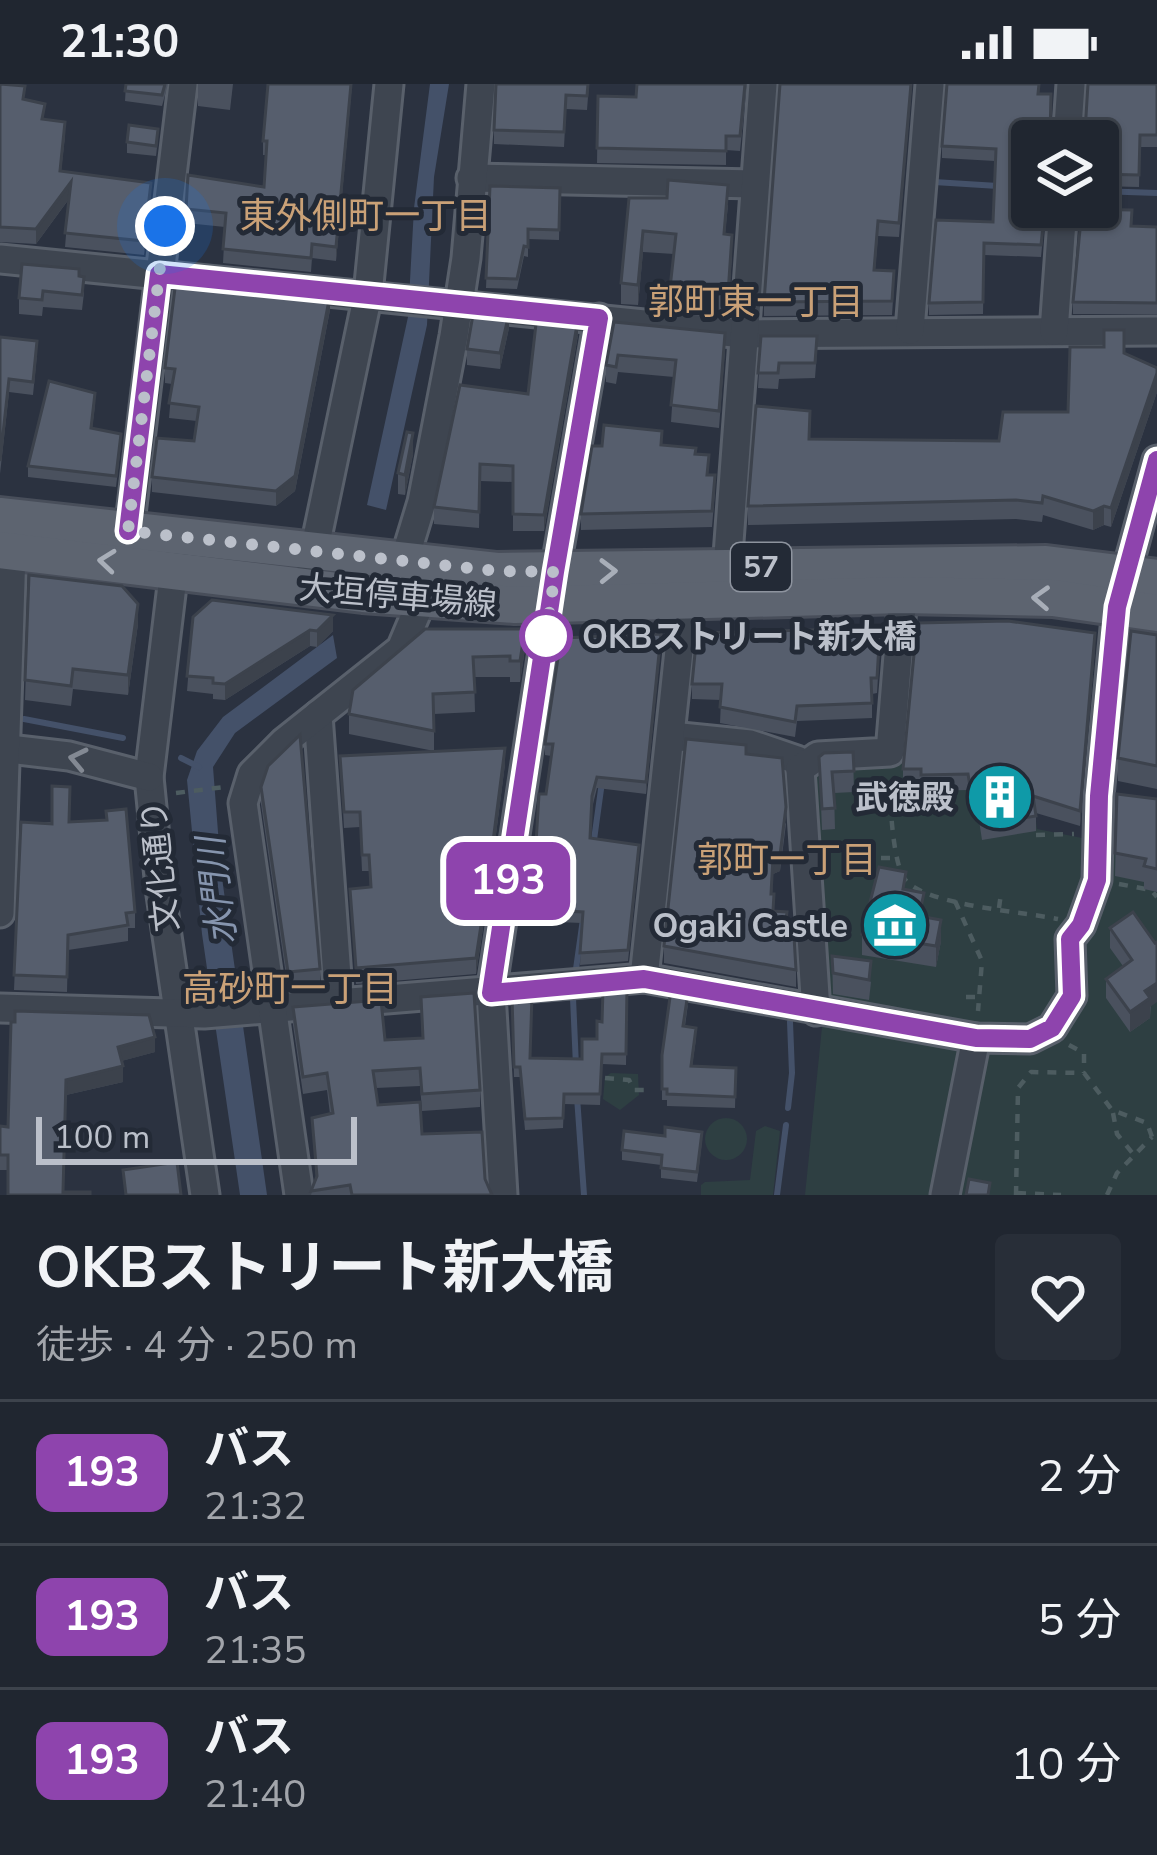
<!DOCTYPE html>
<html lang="ja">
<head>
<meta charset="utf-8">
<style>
	:root { --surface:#202630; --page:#282e38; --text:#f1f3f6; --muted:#a2a5ab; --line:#3d434c }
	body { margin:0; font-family:"Nunito Sans","Noto Sans JP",sans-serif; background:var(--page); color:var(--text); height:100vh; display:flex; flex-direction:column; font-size:45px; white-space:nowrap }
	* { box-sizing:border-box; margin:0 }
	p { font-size:39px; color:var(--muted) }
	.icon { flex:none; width:66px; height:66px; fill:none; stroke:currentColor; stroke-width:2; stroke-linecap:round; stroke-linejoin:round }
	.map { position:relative; height:1111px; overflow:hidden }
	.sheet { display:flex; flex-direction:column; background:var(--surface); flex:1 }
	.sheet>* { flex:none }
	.badge { padding:0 24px; border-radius:18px; font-size:42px; line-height:78px }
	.tools { position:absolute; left:1011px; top:36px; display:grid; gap:24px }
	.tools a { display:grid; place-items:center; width:108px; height:108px; border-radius:12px; background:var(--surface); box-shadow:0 3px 9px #0004,0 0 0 3px var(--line); font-size:60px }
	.scale { position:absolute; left:36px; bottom:30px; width:321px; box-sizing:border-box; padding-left:12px; border:6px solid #bbc0ca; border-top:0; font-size:33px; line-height:42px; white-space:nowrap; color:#bbc0ca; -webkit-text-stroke:9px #232a36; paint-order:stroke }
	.you { position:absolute; width:60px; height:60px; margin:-30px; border:9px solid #fff; border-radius:50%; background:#1a73e8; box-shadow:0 0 0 18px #1a73e833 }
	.map>.badge { position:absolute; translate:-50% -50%; box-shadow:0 0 0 6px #fff }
	.round { display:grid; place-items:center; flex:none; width:126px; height:126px; border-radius:12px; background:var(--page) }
	.headline { display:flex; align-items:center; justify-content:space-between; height:204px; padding:0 36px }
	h1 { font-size:57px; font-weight:700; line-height:90px }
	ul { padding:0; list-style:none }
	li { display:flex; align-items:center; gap:36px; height:144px; padding:0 36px; border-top:3px solid var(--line) }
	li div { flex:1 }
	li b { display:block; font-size:45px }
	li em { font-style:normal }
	li .badge { min-width:132px; font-weight:700; text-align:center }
	.status { display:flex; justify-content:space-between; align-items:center; height:84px; padding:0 60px; background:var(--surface); direction:ltr }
	.status svg { height:33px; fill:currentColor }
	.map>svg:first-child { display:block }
	.green { fill:#2e3f42 }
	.water { fill:#445169 }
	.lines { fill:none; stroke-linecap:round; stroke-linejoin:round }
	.stream { stroke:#445169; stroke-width:6 }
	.minor-casing { stroke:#59606b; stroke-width:33 }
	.major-casing { stroke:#484e5a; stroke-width:42 }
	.path { stroke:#4d5c60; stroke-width:4.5; stroke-dasharray:9 9; stroke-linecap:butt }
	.minor { stroke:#3e4550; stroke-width:27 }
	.major { stroke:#5d6470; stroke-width:36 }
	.wall { fill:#4a515e }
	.shaded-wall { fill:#3c424c }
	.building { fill:#565e6d; stroke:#3c424c; stroke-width:3 }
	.oneway { stroke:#a8aeb8 }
	.oneway2 { stroke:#838993 }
	.line-casing { stroke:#fff; stroke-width:27 }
	.line { stroke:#8e44ad; stroke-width:18 }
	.walk { stroke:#bbc0ca; stroke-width:12; stroke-dasharray:0 21.6 }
	.stop-dot { fill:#fff; stroke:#8e44ad; stroke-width:6 }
	.labels { text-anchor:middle; stroke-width:10; stroke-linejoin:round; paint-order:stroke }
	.shield { fill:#232a36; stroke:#8d939e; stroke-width:3 }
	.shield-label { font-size:30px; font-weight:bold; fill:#bbc0ca }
	.street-label { font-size:33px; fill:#bbc0ca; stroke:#232a36 }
	.stop-label { font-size:33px; font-weight:bold; fill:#bbc0ca; stroke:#232a36; text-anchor:start }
	.poi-label { font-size:33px; font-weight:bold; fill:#bbc0ca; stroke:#232a36; text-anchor:end }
	.neighbourhood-label { font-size:36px; fill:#caa177; stroke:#232a36 }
	.water-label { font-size:36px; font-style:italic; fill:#8695ae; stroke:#232a36 }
</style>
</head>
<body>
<div class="status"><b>21:30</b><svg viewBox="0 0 49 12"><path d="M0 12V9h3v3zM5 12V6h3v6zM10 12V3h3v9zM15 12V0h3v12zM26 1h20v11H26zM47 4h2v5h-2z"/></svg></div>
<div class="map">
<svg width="1157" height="1111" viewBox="0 0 1157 1111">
	<rect width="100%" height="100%" fill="#2b3240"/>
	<!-- green -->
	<g class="green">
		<path d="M1026 661 1037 745 1157 769V1111H805L822 943 806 691 834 675 966 676Z"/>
		<path d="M611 989 638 990 639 1011 620 1026 603 1015 605 993Z"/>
		<circle cx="726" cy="1055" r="21"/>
		<path d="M765 1042 780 1047 773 1111H701V1101L705 1098 750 1096 756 1047Z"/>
	</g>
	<!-- water -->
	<g class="water">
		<path d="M430 0H449L434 93 427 241 386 426 367 421 408 233 414 124Z"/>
		<path d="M333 551 337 574 235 649 213 683 221 787 267 1111H240L202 850 187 696 197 667 223 633Z"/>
	</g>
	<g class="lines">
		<!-- stream -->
		<g class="stream">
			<path d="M934 98 998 102"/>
			<path d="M1098 107 1157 109"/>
			<path d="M24 635 123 654"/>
			<path d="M181 674 199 683"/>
			<path d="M593 763 602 698"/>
			<path d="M576 885 583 835"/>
			<path d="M573 914 576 982"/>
			<path d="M577 1013 584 1111"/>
			<path d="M788 1024 792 989 790 938"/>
			<path d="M777 1111 786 1041"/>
		</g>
		<defs>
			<g id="minor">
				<path d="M1067 57 1071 0"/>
				<path d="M471 94 755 100"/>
				<path d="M0 175 744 250 1157 247"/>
				<path d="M910 246 930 0"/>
				<path d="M1054 247 1063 123"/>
				<path d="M129 447 183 0"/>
				<path d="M176 468 149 693 160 804 205 1111"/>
				<path d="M404 477 422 418 454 252 466 174 481 0"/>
				<path d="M311 482 368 210 389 0"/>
				<path d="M726 498 763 0"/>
				<path d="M318 631 339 920"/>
				<path d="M671 652 750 660 797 676 800 685"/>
				<path d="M0 664 69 672 149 693"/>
				<path d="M0 829 12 467"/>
				<path d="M644 894 686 501"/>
				<path d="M0 924 204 930 644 894 976 954 1030 955 1052 944 1072 912 1070 855 1081 841 1097 796 1099 712 1117 523 1157 376"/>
				<path d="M816 927 800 685 818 672 890 668 903 511"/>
				<path d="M299 1111 243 719 252 690 284 658 401 565 423 513"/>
				<path d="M503 1111 491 909 555 488 599 234"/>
				<path d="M945 1111 976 954"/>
			</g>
			<g id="major">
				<path d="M0 432 497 487 1046 480 1157 494"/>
				<path d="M0 466 363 510 515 521 903 511 1053 514 1157 529"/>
			</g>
		</defs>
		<!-- minor casing -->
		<use href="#minor" class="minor-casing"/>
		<!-- major casing -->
		<use href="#major" class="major-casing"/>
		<!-- path -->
		<g class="path">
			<path d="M890 701C890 721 893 777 904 794 921 821 1025 828 1058 835"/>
			<path d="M870 705H909"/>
			<path d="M176 709 224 703"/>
			<path d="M1036 751 1074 750"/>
			<path d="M881 774H898"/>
			<path d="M1119 800 1151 806 1157 813"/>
			<path d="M955 817 982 877 978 927"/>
			<path d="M999 824 1001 809"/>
			<path d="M966 913H979"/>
			<path d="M1069 961 1084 969V989"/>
			<path d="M605 994 629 996 634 1006H647"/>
			<path d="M1113 1029 1117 1050 1134 1071"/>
			<path d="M1017 1109 1061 1111"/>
			<path d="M1016 1111 1018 1004 1031 988 1084 989 1112 1026 1147 1039 1152 1053H1157"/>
			<path d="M1107 1111 1117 1089 1152 1053"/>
		</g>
		<!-- minor -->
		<use href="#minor" class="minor"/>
		<!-- major -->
		<use href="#major" class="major"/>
	</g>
	<!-- wall -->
	<g class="wall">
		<path d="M0 0 25 15 44 35 65 52 61 87 151 114 144 171 65 163 69 115 36 160 0 158Z"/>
		<path d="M126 0H168L162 22 125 17Z"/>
		<path d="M198 0H233L230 26 198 22Z"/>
		<path d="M352 0 336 177 312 174 311 188 223 179 225 143 186 139V125L264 103 266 71H263V57Z"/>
		<path d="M589 0 587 26 566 25 564 63 494 60V46Z"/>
		<path d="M637 0H747L740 67 726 66V81L597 79 598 12 636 13Z"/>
		<path d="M912 0 899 153 878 152 875 186 894 202 892 231 764 232V218Z"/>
		<path d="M1157 0V63H1140L1139 103 1098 102V57Z"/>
		<path d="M158 55 156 72 127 69V58Z"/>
		<path d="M1032 57 1046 123 1041 173 984 171 983 230 929 231V219L993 138 995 77 942 74V62Z"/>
		<path d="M490 102 560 104 559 156 528 155V173L524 172 517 205 486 204Z"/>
		<path d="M629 114 728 121 725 150 732 171 728 230 670 224 674 170 643 168 638 221 621 220V199Z"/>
		<path d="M1132 142 1157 143V230H1073V218Z"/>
		<path d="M79 193 84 209 82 226 43 223 42 232 19 230V214Z"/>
		<path d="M330 226 295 407 276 422 152 408V393L194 357 197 337 169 334 172 300 165 299V284Z"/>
		<path d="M614 238 725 266 719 344 671 338 674 293 618 288 616 300 606 298V281Z"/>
		<path d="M509 244 500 285 467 281V265Z"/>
		<path d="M578 251 544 447H513V398L480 397 479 444 434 440V423Z"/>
		<path d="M761 252 817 267 815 294 779 295 778 305 758 304Z"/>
		<path d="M0 253 37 270 33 311 9 308 0 390Z"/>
		<path d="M1124 269 1157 284V308L1111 443 1104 441 1093 446 1043 431 1042 438 1016 435 748 441V422L810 355 999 357 1068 328Z"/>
		<path d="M95 321 92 345 121 361 116 403 28 393V382Z"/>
		<path d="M662 361 695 370 708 391 715 407 712 443 581 446V430Z"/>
		<path d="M413 370 405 411 398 410V389Z"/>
		<path d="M29 491 138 540 128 611 73 605 71 622 25 616Z"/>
		<path d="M193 533 333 547 317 563 310 562 225 616 213 615V610L187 607Z"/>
		<path d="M425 545 525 565 520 598H510V593H474L475 628 434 630V667L349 650V630Z"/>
		<path d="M1157 551V705L1118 697V674Z"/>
		<path d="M880 560 877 609 872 610V634L797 637 795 653 720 639 721 616 692 615V600Z"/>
		<path d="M661 561 646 710 597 704 592 724 590 754 639 772 628 877 580 881 582 839 532 837 551 672 545 671V660Z"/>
		<path d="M1095 565 1080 742 1036 729V747L982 756 977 723 971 724 968 706 921 707V701H903V685Z"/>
		<path d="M853 668 854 708 834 709 835 745 822 746 819 673Z"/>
		<path d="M746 670 786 740 780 787 773 790 772 810 774 827 786 836 796 886V903L664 879V862Z"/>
		<path d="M340 672 505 680 490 797H486L487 818 476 890 356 900 350 805 370 804 369 787H362L360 743 344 744Z"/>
		<path d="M261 703 320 885V902L288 905 261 720Z"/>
		<path d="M1117 710 1157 715V808L1144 805V798L1115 792Z"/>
		<path d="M21 738H70L135 828V844H128V857L68 866 67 908 14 906Z"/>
		<path d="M906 806 941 857 936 883 862 871V850Z"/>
		<path d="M1110 844 1155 859 1150 934 1130 948 1106 914V895L1123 882 1110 864Z"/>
		<path d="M832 872 871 898 869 916 833 910Z"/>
		<path d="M627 903 626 981 602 980 600 1021 564 1020 563 1044 525 1046 520 993H514L512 912 531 974 582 975 597 955 602 938Z"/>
		<path d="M421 913 480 1006V1023L422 1027 420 1002 376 1004 378 1021 485 1095 492 1111H311L316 1095 312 1034 330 1030 327 1006 303 1010 293 941V923L385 956 422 954Z"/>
		<path d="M688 920 685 942 696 955 692 982 736 984 735 1024 667 1022V1016H662V971Z"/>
		<path d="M11 938 155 968 121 977 123 998 66 1011 8 1111V1086H0V1042L8 1043Z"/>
		<path d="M665 1052 702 1057 697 1098 661 1094V1081L622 1076V1066Z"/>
	</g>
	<!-- shaded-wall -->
	<g class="shaded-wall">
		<path d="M351 0H352L336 177V163Z"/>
		<path d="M71 98V112L36 160V145Z"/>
		<path d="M151 99V114L144 171V157Z"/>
		<path d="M643 147V168L638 221V201Z"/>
		<path d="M330 211V226L295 407 276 422V407Z"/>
		<path d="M509 229V244L500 285V269Z"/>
		<path d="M578 235V251L544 447V431Z"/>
		<path d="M1157 289V308L1111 443V424Z"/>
		<path d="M413 349V370L405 411V391Z"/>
		<path d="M1104 422V441L1093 446V427Z"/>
		<path d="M138 520V540L128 611V591Z"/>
		<path d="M333 531V547L317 563V547Z"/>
		<path d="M525 545V565L520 598V577Z"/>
		<path d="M310 546V562L225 616V600Z"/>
		<path d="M1095 549V565L1080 742V727Z"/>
		<path d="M661 550V561L646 710V698Z"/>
		<path d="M505 664V680L490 797V781Z"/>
		<path d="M786 723 780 787 773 790 771 827 773 774Z"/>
		<path d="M487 802V818L476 890V874Z"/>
		<path d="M941 836V857L936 883V862Z"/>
		<path d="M1157 899V918L1150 923V934L1130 948V928L1145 907Z"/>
		<path d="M155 953V968L118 978V963Z"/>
		<path d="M123 982V998L66 1011V996Z"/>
	</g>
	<!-- building -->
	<g class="building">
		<path d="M0 0 25 2 23 15 45 20 42 35 65 38 60 87 151 99 144 157 65 149 71 98 36 145 0 143Z"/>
		<path d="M126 0H165L162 11 125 7Z"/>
		<path d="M268 0H351L336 163 312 160 311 174 223 165 226 129 186 125 188 91 264 103 267 57H263Z"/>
		<path d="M496 0H588L587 12 566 11 564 48 494 46Z"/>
		<path d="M637 0H745L740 52H726V67L597 64 598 12 636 13Z"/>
		<path d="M780 0H911L899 139 878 137 874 186 894 187 892 217 764 218Z"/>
		<path d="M947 0H1039L1038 10H1051L1050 52 1058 57H1032V123H1045L1041 161 984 159 983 218 929 219 936 136 993 138 996 65 942 62Z"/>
		<path d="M1088 0H1157V51H1140L1139 91 1098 90V57H1079L1085 48Z"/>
		<path d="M129 41 158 45 156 62 127 58Z"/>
		<path d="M668 96 728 101 724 150 732 151 728 210 670 204 676 150 643 147 638 201 621 199 629 114H667Z"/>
		<path d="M490 102 560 104 559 146 528 145V163L524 162 517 195 486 194Z"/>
		<path d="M1082 125 1132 126 1131 142 1157 143V219L1073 218Z"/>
		<path d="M22 180 79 185V192L84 193 82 211 43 207 42 216 19 214Z"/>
		<path d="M176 196 330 211 295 392 276 407 152 393 157 354 194 357 199 323 169 319 175 285 165 284Z"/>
		<path d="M474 225 509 229 500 269 467 265Z"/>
		<path d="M537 231 578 235 544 431 513 430V382L480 380 479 428 434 423 460 301 528 310Z"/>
		<path d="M614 238 725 249 719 327 671 321 676 276 618 271 616 283 606 281Z"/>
		<path d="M1104 246H1124V269L1157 284V289L1111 424 1104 422 1093 427 1043 412 1042 419 1016 416 748 422 756 322 810 327 809 355 999 357 1003 328H1068L1070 263H1104Z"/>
		<path d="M761 252H817L815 279H779L778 289H758Z"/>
		<path d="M0 253 37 257 33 298 9 295 0 377Z"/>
		<path d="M49 297 95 309 91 344 121 350 116 392 28 382Z"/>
		<path d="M604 341 662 347 661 361 696 364 695 370 709 371 707 391H715L712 427 581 430 592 362H602Z"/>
		<path d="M407 348 413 349 405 391 398 389Z"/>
		<path d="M29 491 122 502 138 520 128 591 73 585 71 602 25 596Z"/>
		<path d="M212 516 333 531 317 547 310 546 225 600 213 599V594L187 592 193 533Z"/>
		<path d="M1008 537 1095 549 1080 727 1033 712 1036 732 982 740 977 707 971 708 968 690 921 691V685H903L917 539Z"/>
		<path d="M880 544 877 594H871L872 619 797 622 795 638 720 623 722 600H692L697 549Z"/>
		<path d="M425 545H525L520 577H510V572L473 573 475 608 433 610 434 647 349 630 353 606Z"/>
		<path d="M1131 547 1157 551V682L1118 674Z"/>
		<path d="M661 550 646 698 597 693 592 712 590 754 639 761 628 866 580 869 583 828 532 825 539 710H546L553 660H545L561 554Z"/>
		<path d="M300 651 320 885 288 888 261 703 268 682Z"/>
		<path d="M686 655 746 661V670L782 674 786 723 780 771 773 774 771 810H774L773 827 787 828 786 836H793L796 886 664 862Z"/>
		<path d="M505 664 490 781H485L487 802 476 874 356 884 350 805 371 803 369 771H362L360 728H344L340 672Z"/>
		<path d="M853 668 854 687 832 688 835 724 822 725 819 673 824 669Z"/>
		<path d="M52 702 70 703 69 738 107 736 106 727 126 725 135 828 126 829 128 841 68 851 67 893 14 891 21 738 52 740Z"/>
		<path d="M1117 710 1157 715V785L1144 782 1146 775 1115 769Z"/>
		<path d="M879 783 906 788 903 805 924 809 919 832 941 836 936 862 862 850Z"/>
		<path d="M1133 828 1155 859 1157 858V899L1145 907 1150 914 1130 928 1106 895 1132 876 1110 844Z"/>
		<path d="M832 872 871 877 869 896 833 889Z"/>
		<path d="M627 903 626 970H602L600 1010H564L563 1034 525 1035 520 983H514L512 912 532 911 530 974 582 975V955H597V937L602 938 603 905Z"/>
		<path d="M671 906 688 909 683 942 696 944 691 982 736 984 735 1013 667 1010V1005H662V971Z"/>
		<path d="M474 909 480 1006 422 1010 420 984 373 987 378 1021 420 1018 422 1050 482 1048 485 1095 492 1111H352L350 1101 311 1107 317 1092 312 1034 333 1029 327 989 303 993 293 923 381 916 385 956 423 954 421 913Z"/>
		<path d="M15 927 149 931 155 953 118 963 123 982 66 996 63 1108H90V1111H8V1071H0V1042L8 1043 11 938H15Z"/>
		<path d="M665 1043 702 1048 697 1088 661 1084 662 1071 622 1066 624 1047 665 1052Z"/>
		<path d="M177 1078 181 1111H126L123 1086Z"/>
		<path d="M969 1095 990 1099 988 1111H966Z"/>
	</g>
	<!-- one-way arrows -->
	<defs><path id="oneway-chevron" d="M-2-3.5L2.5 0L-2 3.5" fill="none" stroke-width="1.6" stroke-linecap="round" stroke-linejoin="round" transform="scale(3)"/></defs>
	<g class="oneway">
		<use href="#oneway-chevron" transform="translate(107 477) rotate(-174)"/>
		<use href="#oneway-chevron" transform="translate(608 487) rotate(-1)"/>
		<use href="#oneway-chevron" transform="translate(1041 514) rotate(-177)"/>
	</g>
	<use class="oneway2" href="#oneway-chevron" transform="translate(78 675) rotate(-168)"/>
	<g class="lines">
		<defs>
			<path id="line" d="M128 447 159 190 599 234 555 488 491 909 644 895 976 954 1030 955 1052 944 1072 912 1070 855 1081 841 1097 796 1099 712 1117 523 1157 376"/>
		</defs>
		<!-- line casing -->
		<use href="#line" class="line-casing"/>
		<!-- line -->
		<use href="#line" class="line"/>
		<!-- walk -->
		<path class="walk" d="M165 142 128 447 497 487 555 488 546 552"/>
	</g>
	<!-- icons -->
	<defs>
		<symbol id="building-disc" viewBox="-11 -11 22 22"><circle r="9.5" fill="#0f9aa8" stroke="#232a36"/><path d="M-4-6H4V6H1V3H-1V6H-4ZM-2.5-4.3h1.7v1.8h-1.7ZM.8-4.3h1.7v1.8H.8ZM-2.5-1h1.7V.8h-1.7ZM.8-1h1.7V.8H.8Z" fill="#fff"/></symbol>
		<symbol id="museum-disc" viewBox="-11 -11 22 22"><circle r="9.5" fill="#0f9aa8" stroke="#232a36"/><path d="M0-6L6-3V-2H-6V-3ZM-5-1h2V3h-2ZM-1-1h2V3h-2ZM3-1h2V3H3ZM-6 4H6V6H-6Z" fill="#fff"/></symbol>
	</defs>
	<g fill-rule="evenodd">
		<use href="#building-disc" x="962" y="675" width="76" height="76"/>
		<use href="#museum-disc" x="857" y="803" width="76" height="76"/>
	</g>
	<!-- markers -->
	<circle class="stop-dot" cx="546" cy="552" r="24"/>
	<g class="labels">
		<!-- shield labels -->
		<rect class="shield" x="731" y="459" width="60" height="48" rx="9"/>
		<g class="shield-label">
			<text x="761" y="493">57</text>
		</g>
		<!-- street labels -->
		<g class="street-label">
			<text transform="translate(398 511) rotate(5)" y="12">大垣停車場線</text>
			<text transform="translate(159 782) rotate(-96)" y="12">文化通り</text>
		</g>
		<!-- stop labels -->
		<g class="stop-label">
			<text x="582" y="564">OKBストリート新大橋</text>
		</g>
		<!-- poi labels -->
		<g class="poi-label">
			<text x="954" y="725">武徳殿</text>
			<text x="848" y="853">Ogaki Castle</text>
		</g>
		<!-- neighbourhood labels -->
		<g class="neighbourhood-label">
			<text x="366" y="144">東外側町一丁目</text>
			<text x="756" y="230">郭町東一丁目</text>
			<text x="787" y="788">郭町一丁目</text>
			<text x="290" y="917">高砂町一丁目</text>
		</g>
		<!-- water labels -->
		<g class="water-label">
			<text transform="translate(216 807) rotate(-97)" y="13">水門川</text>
		</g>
	</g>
</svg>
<div class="tools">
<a><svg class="icon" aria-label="layers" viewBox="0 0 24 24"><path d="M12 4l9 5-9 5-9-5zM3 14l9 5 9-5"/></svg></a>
</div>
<div class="scale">100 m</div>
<div class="you" style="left:165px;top:142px"></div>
<b class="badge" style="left:508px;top:797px;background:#8e44ad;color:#fff">193</b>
</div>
<section class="sheet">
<div class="headline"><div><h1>OKBストリート新大橋</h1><p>徒歩 · 4 分 · 250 m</p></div><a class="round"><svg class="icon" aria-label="heart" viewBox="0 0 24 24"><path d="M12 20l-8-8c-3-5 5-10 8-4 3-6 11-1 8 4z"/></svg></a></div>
<ul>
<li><span class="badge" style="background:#8e44ad;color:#fff">193</span><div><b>バス</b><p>21:32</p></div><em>2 分</em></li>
<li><span class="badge" style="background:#8e44ad;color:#fff">193</span><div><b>バス</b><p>21:35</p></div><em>5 分</em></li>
<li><span class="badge" style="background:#8e44ad;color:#fff">193</span><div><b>バス</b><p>21:40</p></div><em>10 分</em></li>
</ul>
</section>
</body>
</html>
